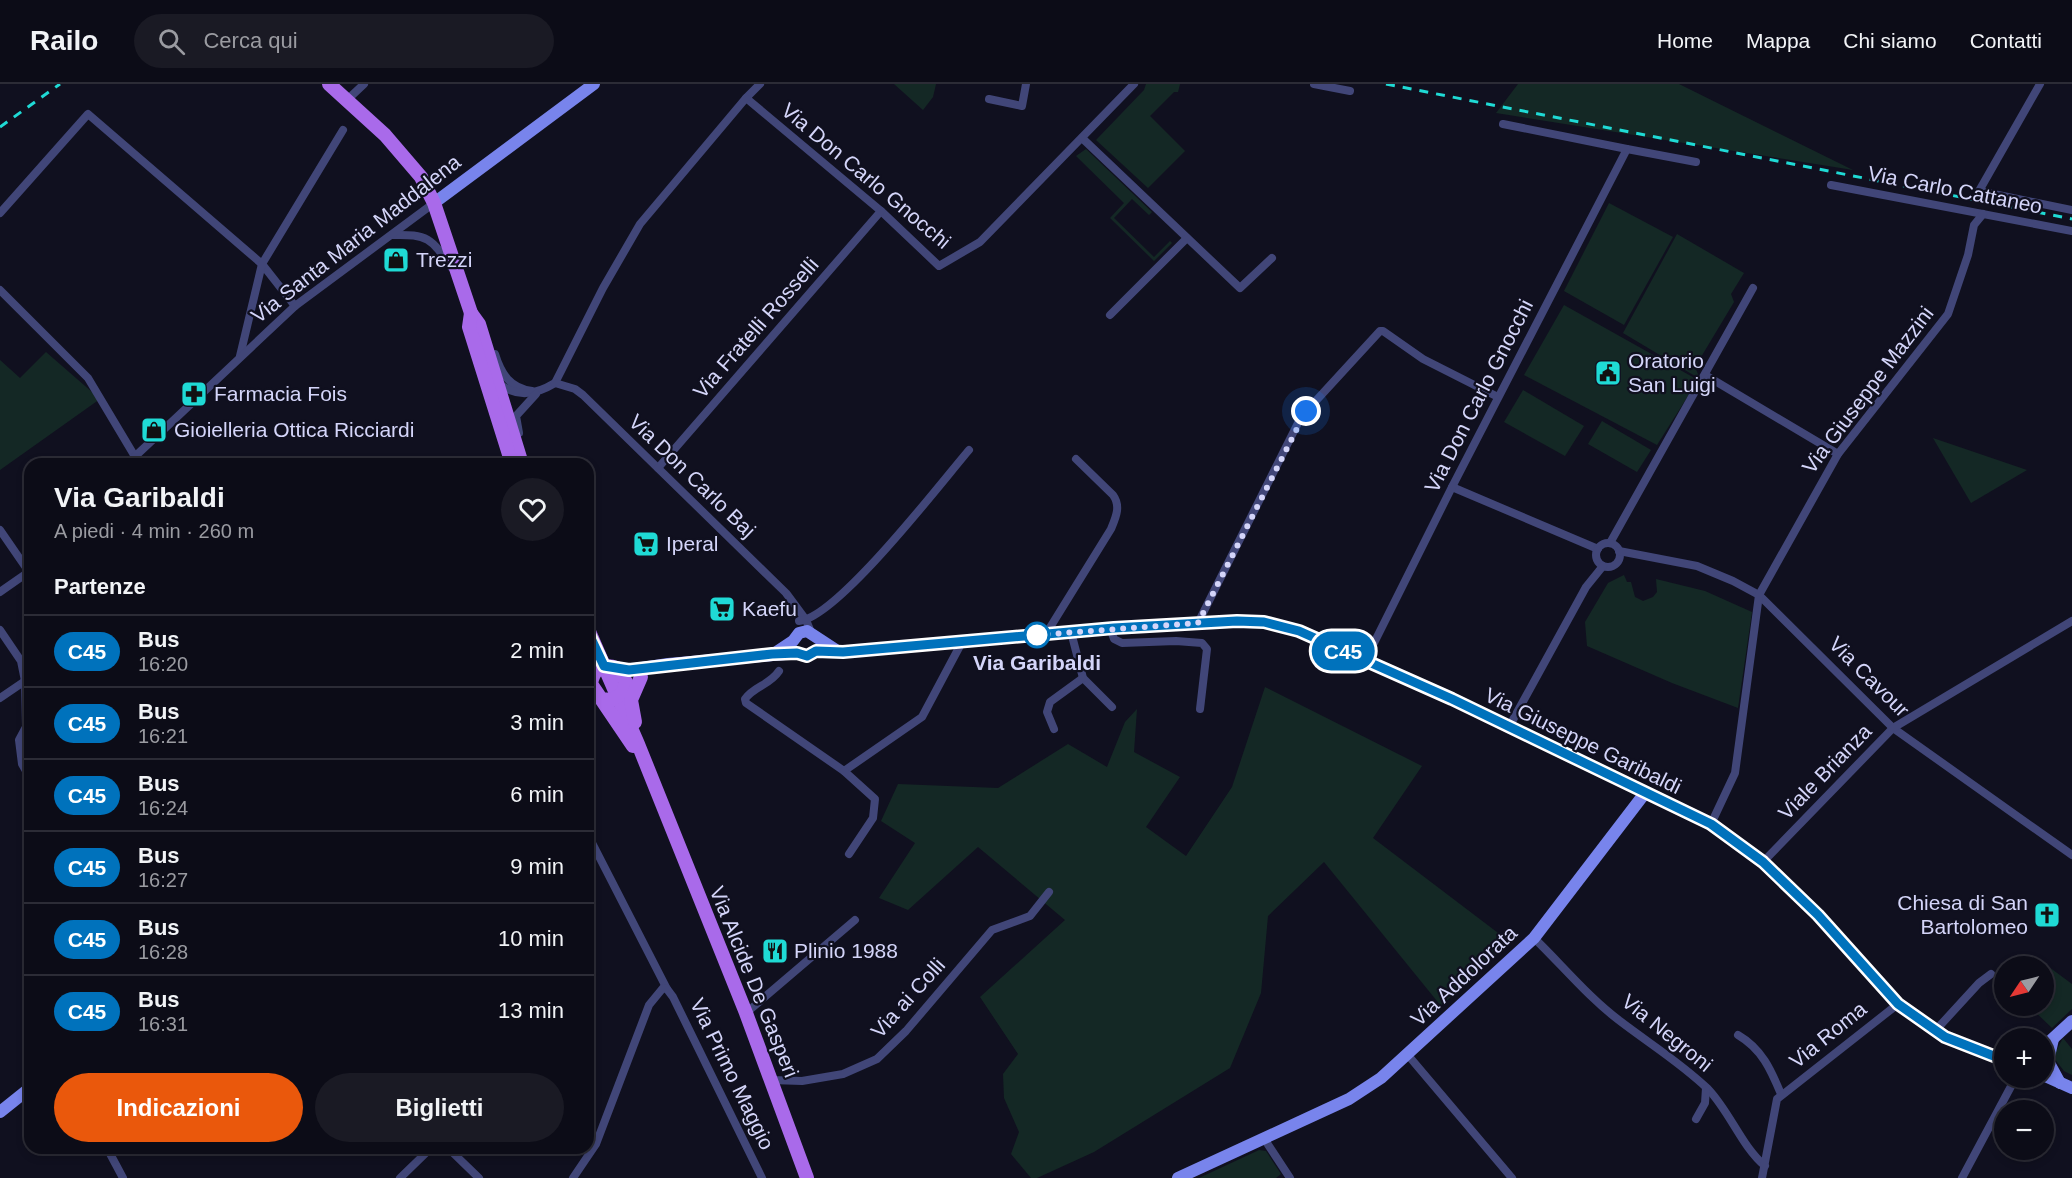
<!DOCTYPE html>
<html lang="it">
<head>
<meta charset="utf-8">
<style>
	:root { --surface:#0c0c17; --page:#1a1a24; --text:#f1f3f6; --muted:#9a9ba1; --line:#2c2c36; --accent:#ea580c }
	body { margin:0; font-family:Helvetica,sans-serif; background:var(--page); color:var(--text); height:100vh; display:flex; flex-direction:column; font-size:22px; white-space:nowrap }
	* { box-sizing:border-box; margin:0 }
	p { font-size:20px; color:var(--muted) }
	.icon { flex:none; width:33px; height:33px; fill:none; stroke:currentColor; stroke-width:2; stroke-linecap:round; stroke-linejoin:round }
	.map { position:relative; flex:1; overflow:hidden }
	.sheet { position:absolute; left:24px; top:374px; width:570px; height:696px; display:flex; flex-direction:column; background:var(--surface); border-radius:18px; box-shadow:0 3px 9px #0003,0 0 0 2px var(--line) }
	.sheet>* { flex:none }
	.badge { padding:0 12px; border-radius:20px; font-size:21px; line-height:39px }
	.needle { width:39px; rotate:235deg }
	.fabs { position:absolute; left:1994px; top:872px; display:grid; gap:12px }
	.fabs a { display:grid; place-items:center; width:60px; height:60px; border-radius:50%; background:var(--surface); box-shadow:0 3px 9px #0003,0 0 0 2px var(--line); font-size:30px }
	.you { position:absolute; width:30px; height:30px; margin:-15px; border:4px solid #fff; border-radius:50%; background:#1a73e8; box-shadow:0 0 0 9px #1a73e833 }
	.map>.badge { position:absolute; translate:-50% -50%; box-shadow:0 0 0 3px #fff }
	h2 { padding:0 30px; font-size:22px; line-height:54px }
	.round { display:grid; place-items:center; flex:none; width:63px; height:63px; border-radius:32px; background:var(--page) }
	.headline { display:flex; align-items:center; justify-content:space-between; height:102px; padding:0 30px }
	h1 { font-size:28px; font-weight:600; line-height:45px }
	.cta { display:flex; gap:12px; margin-top:auto; padding:12px 30px }
	.cta a { flex:1; height:69px; border-radius:36px; background:var(--accent); color:#fff; font-size:24px; font-weight:600; line-height:69px; text-align:center }
	.cta a+a { background:var(--page); color:var(--text) }
	ul { padding:0; list-style:none }
	li { display:flex; align-items:center; gap:18px; height:72px; padding:0 30px; border-top:2px solid var(--line) }
	li div { flex:1 }
	li b { display:block; font-size:22px }
	li em { font-style:normal }
	li .badge { min-width:66px; font-weight:700; text-align:center }
	header { display:flex; align-items:center; gap:36px; box-sizing:border-box; height:84px; padding:0 30px; background:var(--surface); border-bottom:2px solid var(--line) }
	header strong { font-size:28px }
	nav { display:flex; gap:33px; margin-inline-start:auto; font-size:21px }
	.search { width:420px; height:54px; background:var(--page); display:flex; align-items:center; gap:15px; box-sizing:border-box; padding:0 21px; border-radius:33px; color:var(--muted); font-size:22px }
	.map>svg:first-child { display:block }
	.green { fill:#142825 }
	.lines { fill:none; stroke-linecap:round; stroke-linejoin:round }
	.street { stroke:#414678; stroke-width:8 }
	.secondary { stroke:#7884ec; stroke-width:12 }
	.primary { stroke:#a96aea; stroke-width:14 }
	.rail { stroke:#1fdad5; stroke-width:3; stroke-dasharray:9 8; stroke-linecap:butt }
	.line-casing { stroke:#fff; stroke-width:14 }
	.line { stroke:#0072bc; stroke-width:9 }
	.walk { stroke:#d4d5f9; stroke-width:6; stroke-dasharray:0 10.8 }
	.stop-dot { fill:#fff; stroke:#0072bc; stroke-width:3 }
	.labels { text-anchor:middle; stroke-width:4.5; stroke-linejoin:round; paint-order:stroke }
	.street-label { font-size:21px; fill:#d4d5f9; stroke:#10101f }
	.poi-label { font-size:21px; fill:#d4d5f9; stroke:#10101f; text-anchor:start }
	.stop-label { font-size:21px; font-weight:bold; fill:#d4d5f9; stroke:#10101f }
</style>
</head>
<body>
<header>
<strong>Railo</strong>
<div class="search"><svg class="icon" aria-label="search" viewBox="0 0 24 24"><circle cx="10" cy="10" r="6"/><path d="M15 15l6 6"/></svg>Cerca qui</div>
<nav><a>Home</a><a>Mappa</a><a>Chi siamo</a><a>Contatti</a></nav>
</header>
<div class="map">
<svg width="2072" height="1094" viewBox="0 0 2072 1094">
	<rect width="100%" height="100%" fill="#10101f"/>
	<!-- green -->
	<g class="green">
		<path d="M894 0H936L933 13 923 26Z"/>
		<path d="M1146 0H1180L1178 8H1174L1150 32 1185 67 1148 104 1096 56 1144 6Z"/>
		<path d="M1518 0H1679L1853 86 1496 29Z"/>
		<path d="M1086 65 1152 128 1149 131 1132 115 1114 134 1154 173 1170 157 1172 159 1154 177 1110 134 1124 119 1076 72Z"/>
		<path d="M1609 119 1673 153 1624 241 1564 207Z"/>
		<path d="M1677 150 1744 189 1731 210 1734 218 1695 283 1700 295 1623 249Z"/>
		<path d="M1564 221 1698 296 1657 361 1524 291Z"/>
		<path d="M46 268 100 315 0 386V276L20 294Z"/>
		<path d="M1523 306 1584 342 1565 372 1504 338Z"/>
		<path d="M1602 337 1651 366 1637 388 1588 360Z"/>
		<path d="M1933 354 2027 386 1971 419Z"/>
		<path d="M1624 491 1627 498H1631L1635 513 1643 517 1653 513 1657 508 1656 495 1705 507 1752 528 1738 624 1672 599 1587 562 1585 538 1608 499Z"/>
		<path d="M1265 603 1422 682 1373 754 1510 858 1441 922 1324 778 1268 832 1261 909 1230 984 1094 1068 1037 1094H1031L1011 1070 1019 1048 1004 1014 1003 990 1018 970 980 913 1065 836 978 763 908 826 879 814 915 759 881 737 898 700 998 704 1068 660 1107 683 1125 638 1137 625 1134 668 1180 693 1146 743 1186 772 1232 703Z"/>
		<path d="M2049 883 2072 900V925L2052 944 2028 921H2043V887Z"/>
		<path d="M2063 954 2072 965V991L2064 987 2053 973Z"/>
		<path d="M1259 1066 1266 1067 1281 1090 1276 1094H1199Z"/>
	</g>
	<g class="lines">
		<!-- street -->
		<g class="street">
			<path d="M760 0 746 14 881 127 939 182 980 158 1134 0"/>
			<path d="M1314 0 1350 7"/>
			<path d="M2040 0 1979 107 2072 126"/>
			<path d="M989 15 1022 22 1026 0"/>
			<path d="M347 16 364 0"/>
			<path d="M1082 54 1240 204 1272 174"/>
			<path d="M1627 65 1696 78"/>
			<path d="M1831 101 2072 147"/>
			<path d="M0 129 88 30 262 180 295 222"/>
			<path d="M392 151C428 150 431 154 451 183"/>
			<path d="M0 206 88 294 134 371"/>
			<path d="M1110 231 1187 154"/>
			<path d="M495 270C501 290 510 304 532 307"/>
			<path d="M240 272 262 180 343 46"/>
			<path d="M1705 291 1838 370"/>
			<path d="M498 299C517 314 535 311 555 299L603 204 640 140 746 14"/>
			<path d="M555 299 575 305 583 311 786 509 806 536 811 548"/>
			<path d="M519 349 516 332 536 310"/>
			<path d="M127 380 295 222 434 119"/>
			<path d="M658 384 881 127"/>
			<path d="M1452 403 1598 465"/>
			<path d="M0 446 29 488"/>
			<path d="M1610 459 1753 204"/>
			<circle cx="1608" cy="471" r="12"/>
			<path d="M1619 467 1697 482 1733 497 1759 511 1893 644 2072 771"/>
			<path d="M0 508 30 487"/>
			<path d="M799 537C837 534 940 400 969 366"/>
			<path d="M1198 539 1301 333 1380 247H1383L1423 275 1498 313"/>
			<path d="M1110 544 1114 555 1122 559 1176 557 1202 559 1207 565 1200 625"/>
			<path d="M0 546 21 577 25 597 26 643 19 656 22 680 30 694"/>
			<path d="M1071 548 1083 594 1112 623"/>
			<path d="M1046 550 1111 445C1116 433 1121 422 1113 411L1076 375"/>
			<path d="M1365 577 1452 403 1627 65 1503 40"/>
			<path d="M779 587C770 601 754 602 745 615L746 619 844 687 922 633 962 558"/>
			<path d="M0 614 25 597"/>
			<path d="M1509 643 1586 503 1603 482"/>
			<path d="M1054 645 1047 628 1050 618 1083 594"/>
			<path d="M844 687 875 715 873 734 849 770"/>
			<path d="M1711 740 1735 689 1759 511 1838 370 1948 230 1968 171 1974 141 1983 130"/>
			<path d="M588 751 667 905"/>
			<path d="M1763 778 1893 644 2072 537"/>
			<path d="M1534 854C1562 881 1589 914 1620 937 1650 960 1681 979 1708 1005 1730 1028 1742 1063 1765 1082"/>
			<path d="M746 929 855 836"/>
			<path d="M1935 947 1979 899 1991 890"/>
			<path d="M1738 951C1762 965 1771 986 1781 1010"/>
			<path d="M1407 970 1512 1094"/>
			<path d="M771 996 802 997 843 990 877 975 906 947 992 846 1030 832 1049 808"/>
			<path d="M1696 1035 1705 1019 1706 1004"/>
			<path d="M1265 1056 1290 1094"/>
			<path d="M107 1064 123 1094"/>
			<path d="M448 1064 479 1094"/>
			<path d="M400 1094 431 1064"/>
			<path d="M573 1094 596 1060 649 921 663 904 667 905 673 913 762 1094"/>
			<path d="M1762 1094 1777 1015 1898 920"/>
			<path d="M1962 1094 2016 993"/>
		</g>
		<!-- secondary -->
		<g class="secondary">
			<path d="M434 119 594 0"/>
			<path d="M816 567 843 568 1114 544 1237 537 1264 538 1299 547 1452 615 1711 740 1763 778 1818 831 1898 920 1945 953 2004 976"/>
			<path d="M775 569 793 557 799 549 807 547 836 566"/>
			<path d="M617 584 629 586 668 580 797 569"/>
			<path d="M2053 955 2048 977 2060 999"/>
			<path d="M2048 959 2072 937"/>
			<path d="M2043 991 2072 1004"/>
			<path d="M0 1028 30 1004"/>
			<path d="M1178 1094 1349 1015 1381 994 1534 854 1645 709"/>
		</g>
		<!-- primary -->
		<g class="primary">
			<path d="M329 0 385 51 421 93 434 119 471 229 479 240 522 380"/>
			<path d="M471 229 469 243 512 380"/>
			<path d="M588 545 638 660 746 929 807 1094"/>
			<path d="M601 615 611 616 623 609 626 598 617 584C603 579 593 585 591 600L633 662"/>
			<path d="M635 638 631 616 641 593"/>
		</g>
		<!-- rail -->
		<g class="rail">
			<path d="M1386 0 2072 135"/>
			<path d="M0 43 60 0"/>
		</g>
	</g>
	<g class="lines">
		<defs>
			<path id="line" d="M588 548 604 582 629 586 772 570 797 569 807 572 816 567 843 568 1114 544 1237 537 1264 538 1299 547 1452 615 1711 740 1763 778 1818 831 1898 920 1945 953 2004 976"/>
		</defs>
		<!-- line casing -->
		<use href="#line" class="line-casing"/>
		<!-- line -->
		<use href="#line" class="line"/>
		<!-- walk -->
		<path class="walk" d="M1037 551 1198 539 1306 327"/>
	</g>
	<!-- icons -->
	<defs>
		<symbol id="shop-square" viewBox="-11 -11 22 22"><rect x="-9" y="-9" width="18" height="18" rx="4" fill="#1fdad5" stroke="#10101f"/><path d="M-5-2.5h2.3a2.7 3.5 0 0 1 5.4 0H5L5.5 6h-11ZM-1.5-2.5h3a1.5 2.3 0 0 0-3 0Z" fill="#111"/></symbol>
		<symbol id="civic-square" viewBox="-11 -11 22 22"><rect x="-9" y="-9" width="18" height="18" rx="4" fill="#1fdad5" stroke="#10101f"/><path d="M-.6-6.5H3V-4.5H.6V-3L4-1V1h2V6H-6V1h2V-1L-.6-3ZM-1.2 2.5V6h2.4V2.5Z" fill="#111"/></symbol>
		<symbol id="pharmacy-square" viewBox="-11 -11 22 22"><rect x="-9" y="-9" width="18" height="18" rx="4" fill="#1fdad5" stroke="#10101f"/><path d="M-2-6h4v4h4v4h-4v4h-4v-4h-4v-4h4Z" fill="#111"/></symbol>
		<symbol id="supermarket-square" viewBox="-11 -11 22 22"><rect x="-9" y="-9" width="18" height="18" rx="4" fill="#1fdad5" stroke="#10101f"/><path d="M-6-5.5h2.5l.6 2H6L4.5 2H-2.5L-4.4-4H-6ZM-1.5 3.2a1.3 1.3 0 1 0 .1 0ZM3 3.2a1.3 1.3 0 1 0 .1 0Z" fill="#111"/></symbol>
		<symbol id="church-square" viewBox="-11 -11 22 22"><rect x="-9" y="-9" width="18" height="18" rx="4" fill="#1fdad5" stroke="#10101f"/><path d="M-1.2-6h2.4v3.5h3.3v2.4h-3.3V6h-2.4V-.1h-3.3v-2.4h3.3Z" fill="#111"/></symbol>
		<symbol id="restaurant-square" viewBox="-11 -11 22 22"><rect x="-9" y="-9" width="18" height="18" rx="4" fill="#1fdad5" stroke="#10101f"/><path d="M-5-6h1v4h1v-4h1v4h1v-4h1v5L-1.5 .5V6h-2V.5L-5-1ZM5-6V6H3V1.5H1.5Q1.5-4 5-6Z" fill="#111"/></symbol>
	</defs>
	<g fill-rule="evenodd">
		<use href="#shop-square" x="381" y="161" width="30" height="30"/>
		<use href="#civic-square" x="1593" y="274" width="30" height="30"/>
		<use href="#pharmacy-square" x="179" y="295" width="30" height="30"/>
		<use href="#shop-square" x="139" y="331" width="30" height="30"/>
		<use href="#supermarket-square" x="631" y="445" width="30" height="30"/>
		<use href="#supermarket-square" x="707" y="510" width="30" height="30"/>
		<use href="#church-square" x="2032" y="816" width="30" height="30"/>
		<use href="#restaurant-square" x="760" y="852" width="30" height="30"/>
	</g>
	<!-- markers -->
	<circle class="stop-dot" cx="1037" cy="551" r="12"/>
	<g class="labels">
		<!-- street labels -->
		<g class="street-label">
			<text transform="translate(866 92) rotate(40)" y="7">Via Don Carlo Gnocchi</text>
			<text transform="translate(1955 106) rotate(11)" y="7">Via Carlo Cattaneo</text>
			<text transform="translate(356 155) rotate(-38)" y="7">Via Santa Maria Maddalena</text>
			<text transform="translate(756 244) rotate(-49)" y="7">Via Fratelli Rosselli</text>
			<text transform="translate(1868 306) rotate(-53)" y="7">Via Giuseppe Mazzini</text>
			<text transform="translate(1479 312) rotate(-63)" y="7">Via Don Carlo Gnocchi</text>
			<text transform="translate(692 392) rotate(44)" y="7">Via Don Carlo Baj</text>
			<text transform="translate(1869 593) rotate(45)" y="7">Via Cavour</text>
			<text transform="translate(1583 657) rotate(26)" y="7">Via Giuseppe Garibaldi</text>
			<text transform="translate(1825 688) rotate(-46)" y="7">Viale Brianza</text>
			<text transform="translate(1464 892) rotate(-43)" y="7">Via Addolorata</text>
			<text transform="translate(754 898) rotate(68)" y="7">Via Alcide De Gasperi</text>
			<text transform="translate(908 914) rotate(-48)" y="7">Via ai Colli</text>
			<text transform="translate(1667 949) rotate(39)" y="7">Via Negroni</text>
			<text transform="translate(1828 951) rotate(-39)" y="7">Via Roma</text>
			<text transform="translate(732 990) rotate(64)" y="7">Via Primo Maggio</text>
		</g>
		<!-- poi labels -->
		<g class="poi-label">
			<text x="416" y="183">Trezzi</text>
			<text x="1628" y="284">Oratorio<tspan x="1628" dy="24">San Luigi</tspan></text>
			<text x="214" y="317">Farmacia Fois</text>
			<text x="174" y="353">Gioielleria Ottica Ricciardi</text>
			<text x="666" y="467">Iperal</text>
			<text x="742" y="532">Kaefu</text>
			<text x="2028" y="826" text-anchor="end">Chiesa di San<tspan x="2028" dy="24">Bartolomeo</tspan></text>
			<text x="794" y="874">Plinio 1988</text>
		</g>
		<!-- stop labels -->
		<g class="stop-label">
			<text x="1037" y="586">Via Garibaldi</text>
		</g>
	</g>
</svg>
<div class="fabs">
<a><svg class="needle" viewBox="-14 -14 28 28"><path d="M0-13l5 13h-10z" fill="#e53935"/><path d="M0 13l5-13h-10z" fill="#9a9ba1"/></svg></a>
<a>+</a>
<a>−</a>
</div>
<div class="you" style="left:1306px;top:327px"></div>
<b class="badge" style="left:1343px;top:567px;background:#0072bc;color:#fff">C45</b>
<section class="sheet">
<div class="headline"><div><h1>Via Garibaldi</h1><p>A piedi · 4 min · 260 m</p></div><a class="round"><svg class="icon" aria-label="heart" viewBox="0 0 24 24"><path d="M12 20l-8-8c-3-5 5-10 8-4 3-6 11-1 8 4z"/></svg></a></div>
<h2>Partenze</h2>
<ul>
<li><span class="badge" style="background:#0072bc;color:#fff">C45</span><div><b>Bus</b><p>16:20</p></div><em>2 min</em></li>
<li><span class="badge" style="background:#0072bc;color:#fff">C45</span><div><b>Bus</b><p>16:21</p></div><em>3 min</em></li>
<li><span class="badge" style="background:#0072bc;color:#fff">C45</span><div><b>Bus</b><p>16:24</p></div><em>6 min</em></li>
<li><span class="badge" style="background:#0072bc;color:#fff">C45</span><div><b>Bus</b><p>16:27</p></div><em>9 min</em></li>
<li><span class="badge" style="background:#0072bc;color:#fff">C45</span><div><b>Bus</b><p>16:28</p></div><em>10 min</em></li>
<li><span class="badge" style="background:#0072bc;color:#fff">C45</span><div><b>Bus</b><p>16:31</p></div><em>13 min</em></li>
</ul>
<div class="cta"><a>Indicazioni</a><a>Biglietti</a></div>
</section>
</div>
</body>
</html>
